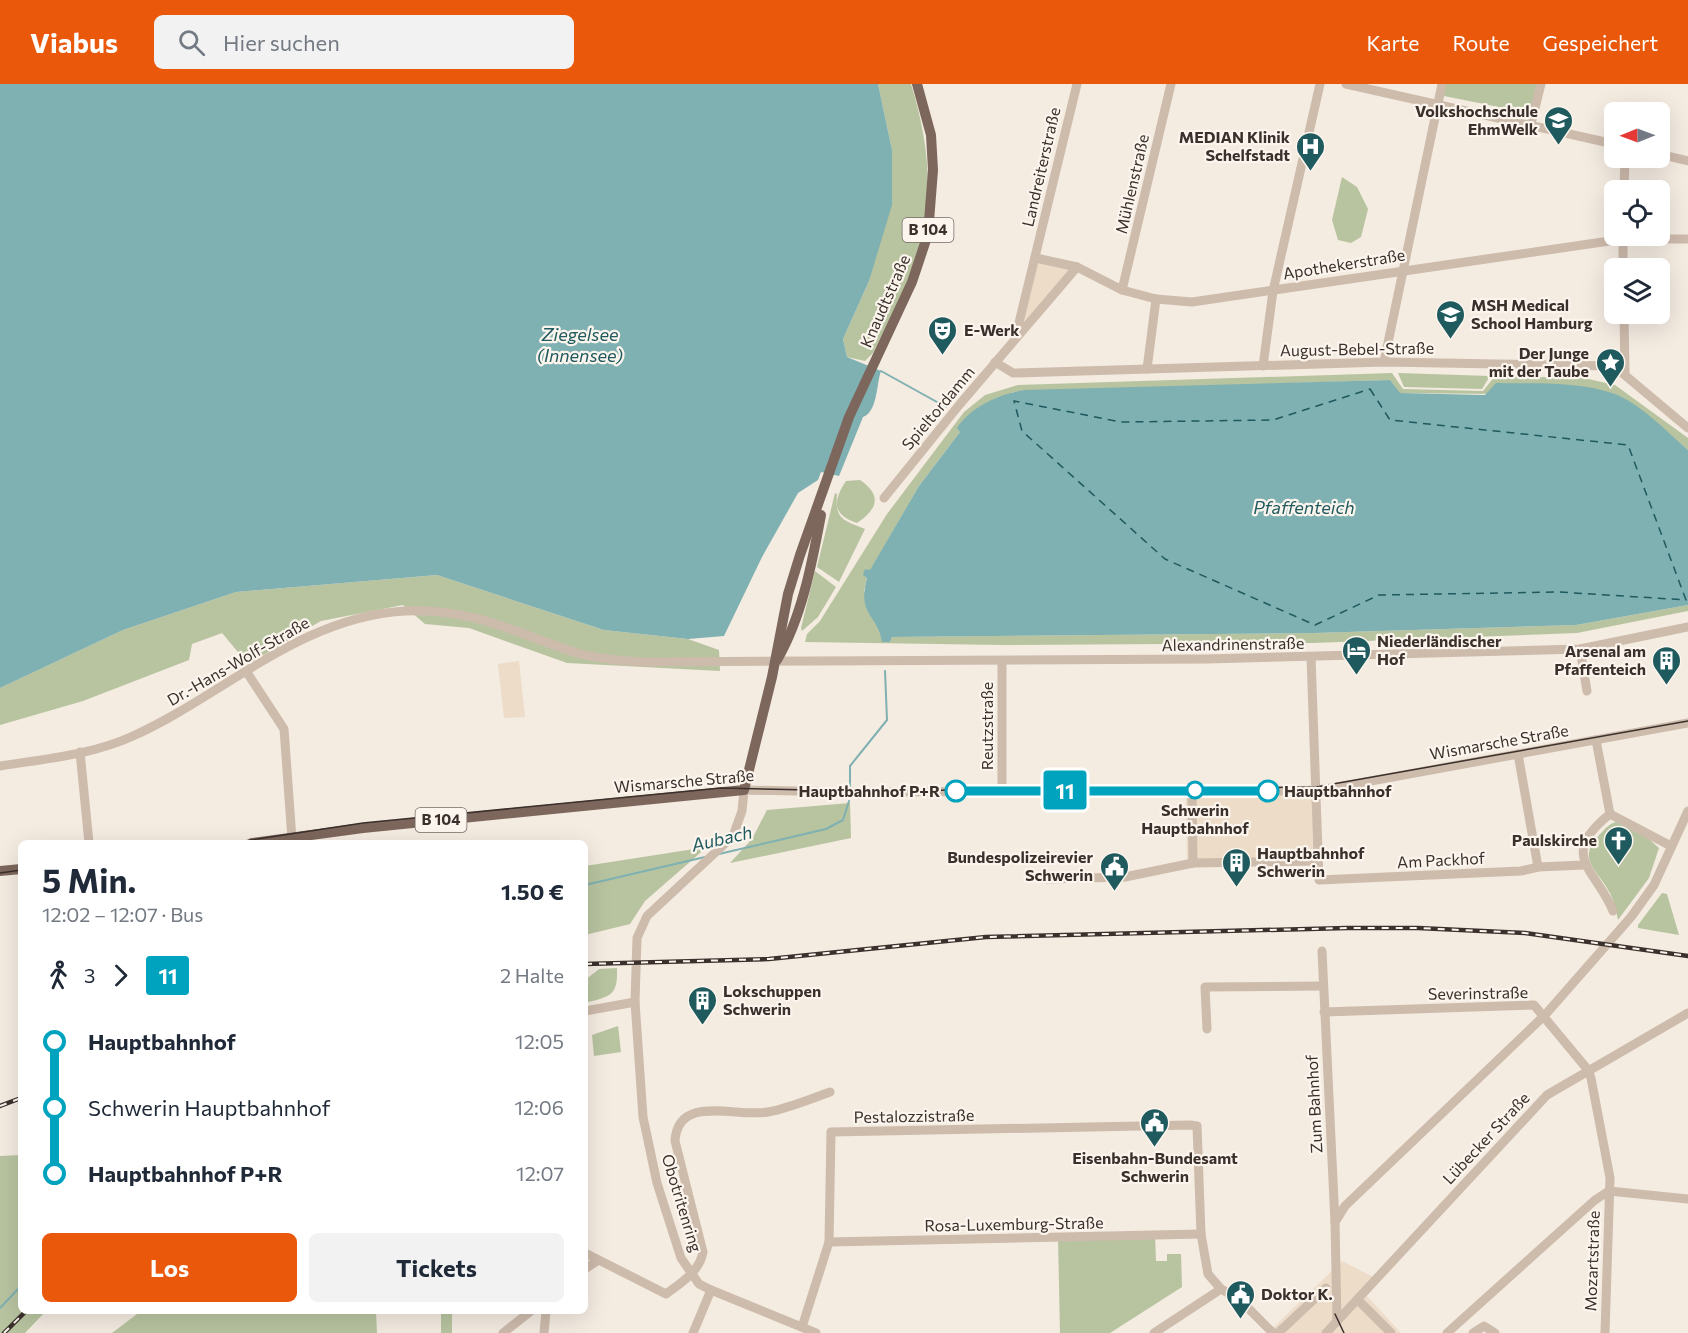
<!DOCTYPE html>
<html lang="de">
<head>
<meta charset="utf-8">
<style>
	:root { --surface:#fff; --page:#f2f2f3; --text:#1f2937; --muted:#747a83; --accent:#ea580c }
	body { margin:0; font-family:Commissioner,sans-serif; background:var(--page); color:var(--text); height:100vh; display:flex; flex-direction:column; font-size:22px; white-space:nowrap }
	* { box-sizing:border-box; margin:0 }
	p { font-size:20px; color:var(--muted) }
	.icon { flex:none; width:33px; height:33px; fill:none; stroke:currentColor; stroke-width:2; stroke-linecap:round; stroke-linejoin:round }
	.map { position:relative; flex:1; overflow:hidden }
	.side { position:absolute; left:18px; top:756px; width:570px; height:474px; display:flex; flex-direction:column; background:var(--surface); border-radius:9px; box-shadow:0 6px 24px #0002 }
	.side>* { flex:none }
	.badge { padding:0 12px; border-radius:4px; font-size:21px; line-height:39px }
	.needle { width:39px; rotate:269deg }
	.tools { position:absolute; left:1604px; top:18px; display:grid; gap:12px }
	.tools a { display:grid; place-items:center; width:66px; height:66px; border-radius:9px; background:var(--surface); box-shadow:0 6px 24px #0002; font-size:30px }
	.map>.badge { position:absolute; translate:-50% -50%; box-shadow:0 0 0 3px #fff }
	.legs { display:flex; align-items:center; gap:9px; height:66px; padding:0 24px; font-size:20px }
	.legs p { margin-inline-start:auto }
	.head { display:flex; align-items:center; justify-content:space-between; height:102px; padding:0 24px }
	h1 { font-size:33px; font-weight:700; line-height:45px }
	.primary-button { display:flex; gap:12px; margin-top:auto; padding:12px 24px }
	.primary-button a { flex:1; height:69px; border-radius:9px; background:var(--accent); color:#fff; font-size:24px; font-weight:700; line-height:69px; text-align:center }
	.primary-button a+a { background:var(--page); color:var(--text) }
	ul { padding:0 24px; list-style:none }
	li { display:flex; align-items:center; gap:21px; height:66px; font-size:22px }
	li i { display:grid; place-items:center; width:9px; height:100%; margin:0 8px; background:currentColor }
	li i::after { content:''; width:15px; height:15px; margin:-8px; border:4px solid; border-radius:50%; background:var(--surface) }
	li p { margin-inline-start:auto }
	li:first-child i { background:linear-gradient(#0000 50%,currentColor 0) }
	li:last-child i { background:linear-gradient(currentColor 50%,#0000 0) }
	header { display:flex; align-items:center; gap:36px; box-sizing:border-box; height:84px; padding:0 30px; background:var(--accent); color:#fff }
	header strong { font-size:28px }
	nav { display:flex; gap:33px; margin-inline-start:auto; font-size:21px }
	.search { width:420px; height:54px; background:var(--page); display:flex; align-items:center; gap:15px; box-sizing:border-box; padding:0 21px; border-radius:9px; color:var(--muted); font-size:22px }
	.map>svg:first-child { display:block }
	.green { fill:#b8c4a0 }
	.plaza { fill:#ecdcc8 }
	.water { fill:#7fb0b2 }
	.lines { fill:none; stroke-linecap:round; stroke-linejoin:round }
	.stream { stroke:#7fb0b2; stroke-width:2 }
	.ferry { stroke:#1f5a5e; stroke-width:1.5; stroke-dasharray:8 6; stroke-linecap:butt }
	.minor { stroke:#cdbbac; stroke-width:9 }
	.major { stroke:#7d675c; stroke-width:10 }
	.tram { stroke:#3b302b; stroke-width:1.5 }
	.rail-casing { stroke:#3b302b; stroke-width:4.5 }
	.rail { stroke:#fbf5ee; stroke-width:2; stroke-dasharray:7; stroke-linecap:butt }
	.line-1-casing { stroke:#fff; stroke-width:14 }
	.line-1 { stroke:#00a3be; stroke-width:9 }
	.stop-1-dot { fill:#fff; stroke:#00a3be; stroke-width:3 }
	.labels { text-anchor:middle; stroke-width:4.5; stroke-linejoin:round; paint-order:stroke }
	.shield { fill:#fbf5ee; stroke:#756b66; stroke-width:1.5 }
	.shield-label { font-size:15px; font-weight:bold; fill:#3b302b }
	.poi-label { font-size:16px; font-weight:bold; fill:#3b302b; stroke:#fbf5ee; text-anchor:end }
	.street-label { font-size:16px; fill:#3b302b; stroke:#fbf5ee }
	.stop-label { font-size:16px; font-weight:bold; fill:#3b302b; stroke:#fbf5ee; text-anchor:end }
	.water-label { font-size:18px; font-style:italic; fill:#1f5a5e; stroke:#fbf5ee }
</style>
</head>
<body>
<header>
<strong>Viabus</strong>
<div class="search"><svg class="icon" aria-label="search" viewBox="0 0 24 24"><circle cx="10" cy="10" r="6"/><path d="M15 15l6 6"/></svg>Hier suchen</div>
<nav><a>Karte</a><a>Route</a><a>Gespeichert</a></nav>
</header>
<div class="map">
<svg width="1688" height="1249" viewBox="0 0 1688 1249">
	<rect width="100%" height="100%" fill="#f4ebe1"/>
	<!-- green -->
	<g class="green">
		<path d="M878 0H911C928 55 936 116 917 172 906 206 889 237 873 269L865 277 847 273 843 255 869 197 892 66Z"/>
		<path d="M1442 0H1541L1533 30 1439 11Z"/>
		<path d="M1342 93 1357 103 1368 125 1361 153 1351 159 1338 156 1332 136Z"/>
		<path d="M1392 289 1403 305 1483 307 1495 292 1584 294 1615 301 1688 354V366L1640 325 1616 311 1399 309 1390 296 1013 308 960 348 919 402 870 487 865 485 867 493 864 507 883 558H890L892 553 1315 549 1576 541 1688 521V527L1577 549 1313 559 1003 561 805 558 807 550 820 537 887 430 964 328 985 311 1018 301Z"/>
		<path d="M1398 289 1490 292 1482 305 1404 303Z"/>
		<path d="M860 396C882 411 878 425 857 439 833 431 832 418 846 397Z"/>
		<path d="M835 409 837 410C835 436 843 436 865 445L839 498 817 483Z"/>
		<path d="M815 487 836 503 818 533 802 547 801 544Z"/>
		<path d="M437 491 604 546 688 555 719 566 720 587 567 579 469 544 425 540 403 521 321 537 248 580 222 549 192 560 189 576 83 617 0 641V604L123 546 236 508Z"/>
		<path d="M850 719 851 754 730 779 752 755 767 726Z"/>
		<path d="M1616 738 1649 755 1659 764 1649 794 1618 836C1616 827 1614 817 1610 809 1597 784 1575 775 1601 749 1606 744 1609 740 1616 738Z"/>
		<path d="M707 763 645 817 630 840 585 851V782Z"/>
		<path d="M1662 809 1667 810 1679 851 1638 844V841Z"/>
		<path d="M617 884C618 913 610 912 585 919V896L599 885Z"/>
		<path d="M618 942 621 968 594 972 592 951Z"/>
		<path d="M21 1071V1227H46L25 1249H0V1072Z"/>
		<path d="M1155 1151 1156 1177H1167V1170H1181L1182 1203 1110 1249H1060L1058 1154Z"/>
		<path d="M141 1227H376L377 1249H112Z"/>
		<rect x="441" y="1227" width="11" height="22"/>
	</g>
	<!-- plaza -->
	<g class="plaza">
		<path d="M1036 174 1077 183 1016 254Z"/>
		<path d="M519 577 525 633 504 634 498 580Z"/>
		<path d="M1316 706 1318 777 1187 779 1186 711Z"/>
		<path d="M1342 1177 1379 1196 1366 1211 1401 1249H1268Z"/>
	</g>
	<!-- water -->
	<g class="water">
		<path d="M0 0H878L892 66V121L869 197 843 255 847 273 881 287C876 301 878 327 863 333L839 392 821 388 818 396 798 409 762 473 724 552 688 555 604 546 437 491 236 508 123 546 0 604Z"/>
		<path d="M1390 296 1400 309 1485 311 1496 299C1535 300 1578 297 1615 310 1642 321 1666 347 1688 366V521L1576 541 1315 549 892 553 890 558H882C877 529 857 532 867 494L863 491 865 485 870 486 919 402 960 348 957 344C972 322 1000 310 1025 306Z"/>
	</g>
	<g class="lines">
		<!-- stream -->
		<g class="stream">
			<path d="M881 287 946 323"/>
			<path d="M850 702V682L887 636 885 587"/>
			<path d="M719 770 826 745 843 736 849 717"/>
			<path d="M585 801 705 773"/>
			<path d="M0 1224 21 1202"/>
		</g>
		<!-- ferry -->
		<path class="ferry" d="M1370 305 1390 336 1628 361 1686 516 1560 508 1379 511 1315 541 1165 475 1022 347 1014 317 1121 338 1273 336Z"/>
		<!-- minor -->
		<g class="minor">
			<path d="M1346 0 1614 60"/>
			<path d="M1531 40 1541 0"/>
			<path d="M1659 70 1688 77"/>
			<path d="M1624 106 1625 74"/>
			<path d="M1623 152V184"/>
			<path d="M1036 174 1077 183 1122 206 1156 215 1192 218 1623 155H1688"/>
			<path d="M1122 206 1171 0"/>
			<path d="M1624 230 1625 289"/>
			<path d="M1016 251 1077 0"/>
			<path d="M995 278 1013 289 1384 278 1614 282 1688 344"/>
			<path d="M1384 278 1442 0"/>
			<path d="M1263 282 1273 207 1320 0"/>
			<path d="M1147 285 1156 215"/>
			<path d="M884 414 960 320 1077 183"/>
			<path d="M1580 565 1587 607"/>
			<path d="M1311 573 1319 796 1521 787 1538 783 1584 781"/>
			<path d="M246 587 284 645 292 755"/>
			<path d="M1596 656 1610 730"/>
			<path d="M80 668 89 759"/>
			<path d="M1518 670 1538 783"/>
			<path d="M0 682C43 675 92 671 133 652 224 611 301 532 406 527 472 524 517 549 577 569 596 575 619 576 640 578L1206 575 1580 565 1688 543"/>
			<path d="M1192 706 1193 779 1318 777"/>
			<path d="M1002 707V577"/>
			<path d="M1047 795 1125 793 1193 779"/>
			<path d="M1613 827C1596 785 1557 772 1610 730L1671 762"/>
			<path d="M1322 867 1335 1138 1337 1238"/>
			<path d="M585 927 635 918"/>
			<path d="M1324 928 1534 921 1588 986 1591 994 1610 1094 1605 1249"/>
			<path d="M1207 945 1205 903 1323 902"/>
			<path d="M1335 1138 1345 1122 1545 931 1631 833 1654 801 1688 727"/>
			<path d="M829 1158 1201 1150"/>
			<path d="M585 1169 666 1210C681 1199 700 1187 703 1168L675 1057C678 1009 738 1034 768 1028 789 1024 810 1015 830 1008"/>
			<path d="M585 1185 597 1177"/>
			<path d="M1358 1216 1391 1249"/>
			<path d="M802 1243 829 1158 831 1048 1190 1041 1197 1042 1201 1150 1208 1190 1221 1205 1239 1215 1273 1249"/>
			<path d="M503 1249 531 1227"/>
			<path d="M544 1249 546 1227"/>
			<path d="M693 1249 711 1206"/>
			<path d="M816 1249 711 1206 699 1200 681 1174 657 1099 643 1033 635 918 637 854 647 832 733 752 742 727 744 706 844 708 1301 707 1327 705 1688 639"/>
			<path d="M1154 1249 1221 1205"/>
			<path d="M1278 1249 1326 1204"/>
			<path d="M1326 1249 1547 1011 1688 929"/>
			<path d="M1447 1249 1595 1116 1609 1107 1688 1115"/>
			<path d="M1473 1249 1484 1242 1495 1249"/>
		</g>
		<!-- major -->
		<g class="major">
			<path d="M777 576C802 533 812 479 821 431"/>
			<path d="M252 759 363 744 744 706 772 593 788 510 800 471 849 333 912 198 928 150 933 86 931 51 917 0"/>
			<path d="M0 787 21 785"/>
		</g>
		<!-- tram -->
		<g class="tram">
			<path d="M231 759 363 739 721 704 858 707 1316 703 1688 637"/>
			<path d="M0 789 21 786"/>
			<path d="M1335 1230 1344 1249"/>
		</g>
		<defs>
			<g id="rail">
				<path d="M585 880 769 875 986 853 1347 844H1418L1525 849 1688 872"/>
				<path d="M0 1022 21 1014"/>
				<path d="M4 1249 26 1227"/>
			</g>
		</defs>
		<!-- rail casing -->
		<use href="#rail" class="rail-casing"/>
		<!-- rail -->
		<use href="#rail" class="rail"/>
	</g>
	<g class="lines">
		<defs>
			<path id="line-1" d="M956 707H1268"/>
		</defs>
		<!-- line-1 casing -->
		<use href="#line-1" class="line-1-casing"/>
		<!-- line-1 -->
		<use href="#line-1" class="line-1"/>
	</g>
	<!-- icons -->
	<defs>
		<symbol id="university-pin" viewBox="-11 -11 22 30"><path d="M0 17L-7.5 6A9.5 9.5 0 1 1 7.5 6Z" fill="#1f5a5e" stroke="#fbf5ee"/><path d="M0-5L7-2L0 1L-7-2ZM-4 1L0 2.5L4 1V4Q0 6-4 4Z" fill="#fff"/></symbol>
		<symbol id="hospital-pin" viewBox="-11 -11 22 30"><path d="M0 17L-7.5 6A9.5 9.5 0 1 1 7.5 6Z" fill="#1f5a5e" stroke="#fbf5ee"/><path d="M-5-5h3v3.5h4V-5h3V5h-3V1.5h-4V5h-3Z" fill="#fff"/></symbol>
		<symbol id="theatre-pin" viewBox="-11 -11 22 30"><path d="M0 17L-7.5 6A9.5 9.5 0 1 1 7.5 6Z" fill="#1f5a5e" stroke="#fbf5ee"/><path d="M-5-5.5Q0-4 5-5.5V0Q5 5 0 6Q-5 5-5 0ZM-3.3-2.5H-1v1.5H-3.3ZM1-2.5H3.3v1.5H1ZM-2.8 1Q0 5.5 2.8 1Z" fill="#fff"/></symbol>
		<symbol id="sight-pin" viewBox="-11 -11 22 30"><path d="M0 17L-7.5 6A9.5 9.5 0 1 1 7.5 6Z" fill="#1f5a5e" stroke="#fbf5ee"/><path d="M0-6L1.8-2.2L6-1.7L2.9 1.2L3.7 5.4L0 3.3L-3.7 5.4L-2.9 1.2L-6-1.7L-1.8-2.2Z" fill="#fff"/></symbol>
		<symbol id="hotel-pin" viewBox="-11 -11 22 30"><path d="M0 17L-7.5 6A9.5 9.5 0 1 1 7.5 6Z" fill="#1f5a5e" stroke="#fbf5ee"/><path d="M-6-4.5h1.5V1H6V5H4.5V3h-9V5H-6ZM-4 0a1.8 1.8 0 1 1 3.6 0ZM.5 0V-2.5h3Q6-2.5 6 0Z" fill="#fff"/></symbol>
		<symbol id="building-pin" viewBox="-11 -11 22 30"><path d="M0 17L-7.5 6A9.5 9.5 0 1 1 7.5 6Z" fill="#1f5a5e" stroke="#fbf5ee"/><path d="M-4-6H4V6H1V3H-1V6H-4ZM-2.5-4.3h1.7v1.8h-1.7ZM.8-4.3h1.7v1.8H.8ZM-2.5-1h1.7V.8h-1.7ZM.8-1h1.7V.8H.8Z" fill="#fff"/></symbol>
		<symbol id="church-pin" viewBox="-11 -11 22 30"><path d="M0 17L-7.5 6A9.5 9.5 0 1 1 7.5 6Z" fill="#1f5a5e" stroke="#fbf5ee"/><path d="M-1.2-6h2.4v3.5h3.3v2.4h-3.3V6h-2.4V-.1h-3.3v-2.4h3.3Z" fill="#fff"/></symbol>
		<symbol id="civic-pin" viewBox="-11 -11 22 30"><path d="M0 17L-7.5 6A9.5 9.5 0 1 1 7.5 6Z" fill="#1f5a5e" stroke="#fbf5ee"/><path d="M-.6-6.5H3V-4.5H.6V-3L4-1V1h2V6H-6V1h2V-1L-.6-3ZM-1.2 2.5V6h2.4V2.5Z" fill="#fff"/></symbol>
	</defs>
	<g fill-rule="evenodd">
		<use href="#university-pin" x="1542" y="20" width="33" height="45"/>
		<use href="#hospital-pin" x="1294" y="46" width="33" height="45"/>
		<use href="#university-pin" x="1434" y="214" width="33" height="45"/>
		<use href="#theatre-pin" x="926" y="230" width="33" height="45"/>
		<use href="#sight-pin" x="1594" y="262" width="33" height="45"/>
		<use href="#hotel-pin" x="1340" y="550" width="33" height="45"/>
		<use href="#building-pin" x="1650" y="560" width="33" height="45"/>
		<use href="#church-pin" x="1602" y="740" width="33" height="45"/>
		<use href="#building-pin" x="1220" y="762" width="33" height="45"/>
		<use href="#civic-pin" x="1098" y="766" width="33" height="45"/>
		<use href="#building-pin" x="686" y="900" width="33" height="45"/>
		<use href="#civic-pin" x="1138" y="1022" width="33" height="45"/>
		<use href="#civic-pin" x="1224" y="1194" width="33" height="45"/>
	</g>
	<!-- markers -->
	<g class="stop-1-dot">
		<circle cx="1195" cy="706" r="8"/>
		<circle cx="956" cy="707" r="10"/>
		<circle cx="1268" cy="707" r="10"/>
	</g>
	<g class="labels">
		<!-- shield labels -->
		<g class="shield">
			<rect x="902.5" y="134" width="51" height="24" rx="4.5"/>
			<rect x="415.5" y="724" width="51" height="24" rx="4.5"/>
		</g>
		<g class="shield-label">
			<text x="928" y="151">B 104</text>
			<text x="441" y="741">B 104</text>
		</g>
		<!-- poi labels -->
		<g class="poi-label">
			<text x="1538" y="33">Volkshochschule<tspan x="1538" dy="18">EhmWelk</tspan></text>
			<text x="1290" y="59">MEDIAN Klinik<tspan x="1290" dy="18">Schelfstadt</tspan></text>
			<text x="1471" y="227" text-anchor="start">MSH Medical<tspan x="1471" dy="18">School Hamburg</tspan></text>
			<text x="964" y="252" text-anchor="start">E-Werk</text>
			<text x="1589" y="275">Der Junge<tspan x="1589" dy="18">mit der Taube</tspan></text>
			<text x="1377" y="563" text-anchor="start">Niederländischer<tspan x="1377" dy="18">Hof</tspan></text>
			<text x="1646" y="573">Arsenal am<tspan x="1646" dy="18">Pfaffenteich</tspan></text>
			<text x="1597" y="762">Paulskirche</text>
			<text x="1257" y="775" text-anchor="start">Hauptbahnhof<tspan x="1257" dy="18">Schwerin</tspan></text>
			<text x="1093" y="779">Bundespolizeirevier<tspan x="1093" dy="18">Schwerin</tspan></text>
			<text x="723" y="913" text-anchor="start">Lokschuppen<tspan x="723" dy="18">Schwerin</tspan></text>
			<text x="1155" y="1080" text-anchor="middle">Eisenbahn-Bundesamt<tspan x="1155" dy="18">Schwerin</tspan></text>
			<text x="1261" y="1216" text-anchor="start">Doktor K.</text>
		</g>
		<!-- street labels -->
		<g class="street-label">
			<text transform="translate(1041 83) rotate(-77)" y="6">Landreiterstraße</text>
			<text transform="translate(1132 100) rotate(-77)" y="6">Mühlenstraße</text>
			<text transform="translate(1344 180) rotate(-9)" y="6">Apothekerstraße</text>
			<text transform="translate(885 217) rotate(-66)" y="6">Knaudtstraße</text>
			<text transform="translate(1357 265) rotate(-1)" y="6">August-Bebel-Straße</text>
			<text transform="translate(938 324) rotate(-50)" y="6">Spieltordamm</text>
			<text transform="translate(1233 560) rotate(-1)" y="6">Alexandrinenstraße</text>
			<text transform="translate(238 577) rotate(-30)" y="6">Dr.-Hans-Wolf-Straße</text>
			<text transform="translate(987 642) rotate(-90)" y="6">Reutzstraße</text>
			<text transform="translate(1499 658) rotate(-10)" y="6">Wismarsche Straße</text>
			<text transform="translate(684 697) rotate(-5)" y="6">Wismarsche Straße</text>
			<text transform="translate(1441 776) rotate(-3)" y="6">Am Packhof</text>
			<text transform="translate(1478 909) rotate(-1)" y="6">Severinstraße</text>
			<text transform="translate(1314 1020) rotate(-93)" y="6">Zum Bahnhof</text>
			<text transform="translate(914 1032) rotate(-1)" y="6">Pestalozzistraße</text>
			<text transform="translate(1486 1054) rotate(-47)" y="6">Lübecker Straße</text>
			<text transform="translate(682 1119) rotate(73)" y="6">Obotritenring</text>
			<text transform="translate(1014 1140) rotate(-1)" y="6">Rosa-Luxemburg-Straße</text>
			<text transform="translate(1592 1177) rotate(-88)" y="6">Mozartstraße</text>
		</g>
		<!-- stop labels -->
		<g class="stop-label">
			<text x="940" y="713">Hauptbahnhof P+R</text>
			<text x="1284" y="713" text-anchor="start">Hauptbahnhof</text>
			<text x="1195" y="732" text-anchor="middle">Schwerin<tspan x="1195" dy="18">Hauptbahnhof</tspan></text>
		</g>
		<!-- water labels -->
		<g class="water-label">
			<text x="580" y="257">Ziegelsee<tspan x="580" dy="21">(Innensee)</tspan></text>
			<text x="1304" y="430">Pfaffenteich</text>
			<text transform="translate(722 755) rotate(-13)" y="6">Aubach</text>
		</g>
	</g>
</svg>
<div class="tools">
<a><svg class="needle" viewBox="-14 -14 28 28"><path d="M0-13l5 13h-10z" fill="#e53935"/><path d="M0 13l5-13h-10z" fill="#747a83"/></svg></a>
<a><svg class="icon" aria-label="locate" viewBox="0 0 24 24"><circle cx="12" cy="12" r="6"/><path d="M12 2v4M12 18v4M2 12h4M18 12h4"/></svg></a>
<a><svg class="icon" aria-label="layers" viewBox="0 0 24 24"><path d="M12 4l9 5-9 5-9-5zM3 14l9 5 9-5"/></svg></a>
</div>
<b class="badge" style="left:1065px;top:706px;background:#00a3be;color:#fff">11</b>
<section class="side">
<div class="head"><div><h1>5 Min.</h1><p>12:02 – 12:07 · Bus</p></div><b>1.50 €</b></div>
<div class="legs"><svg class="icon" aria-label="walk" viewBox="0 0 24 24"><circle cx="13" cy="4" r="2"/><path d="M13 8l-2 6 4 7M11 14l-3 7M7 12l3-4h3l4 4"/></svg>3<svg class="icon" aria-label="forward" viewBox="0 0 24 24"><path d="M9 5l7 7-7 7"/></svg><b class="badge" style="background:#00a3be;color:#fff">11</b><p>2 Halte</p></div>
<ul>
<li><i style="color:#00a3be"></i><b>Hauptbahnhof</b><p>12:05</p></li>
<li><i style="color:#00a3be"></i><span>Schwerin Hauptbahnhof</span><p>12:06</p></li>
<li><i style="color:#00a3be"></i><b>Hauptbahnhof P+R</b><p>12:07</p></li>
</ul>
<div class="primary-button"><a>Los</a><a>Tickets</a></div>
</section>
</div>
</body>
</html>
